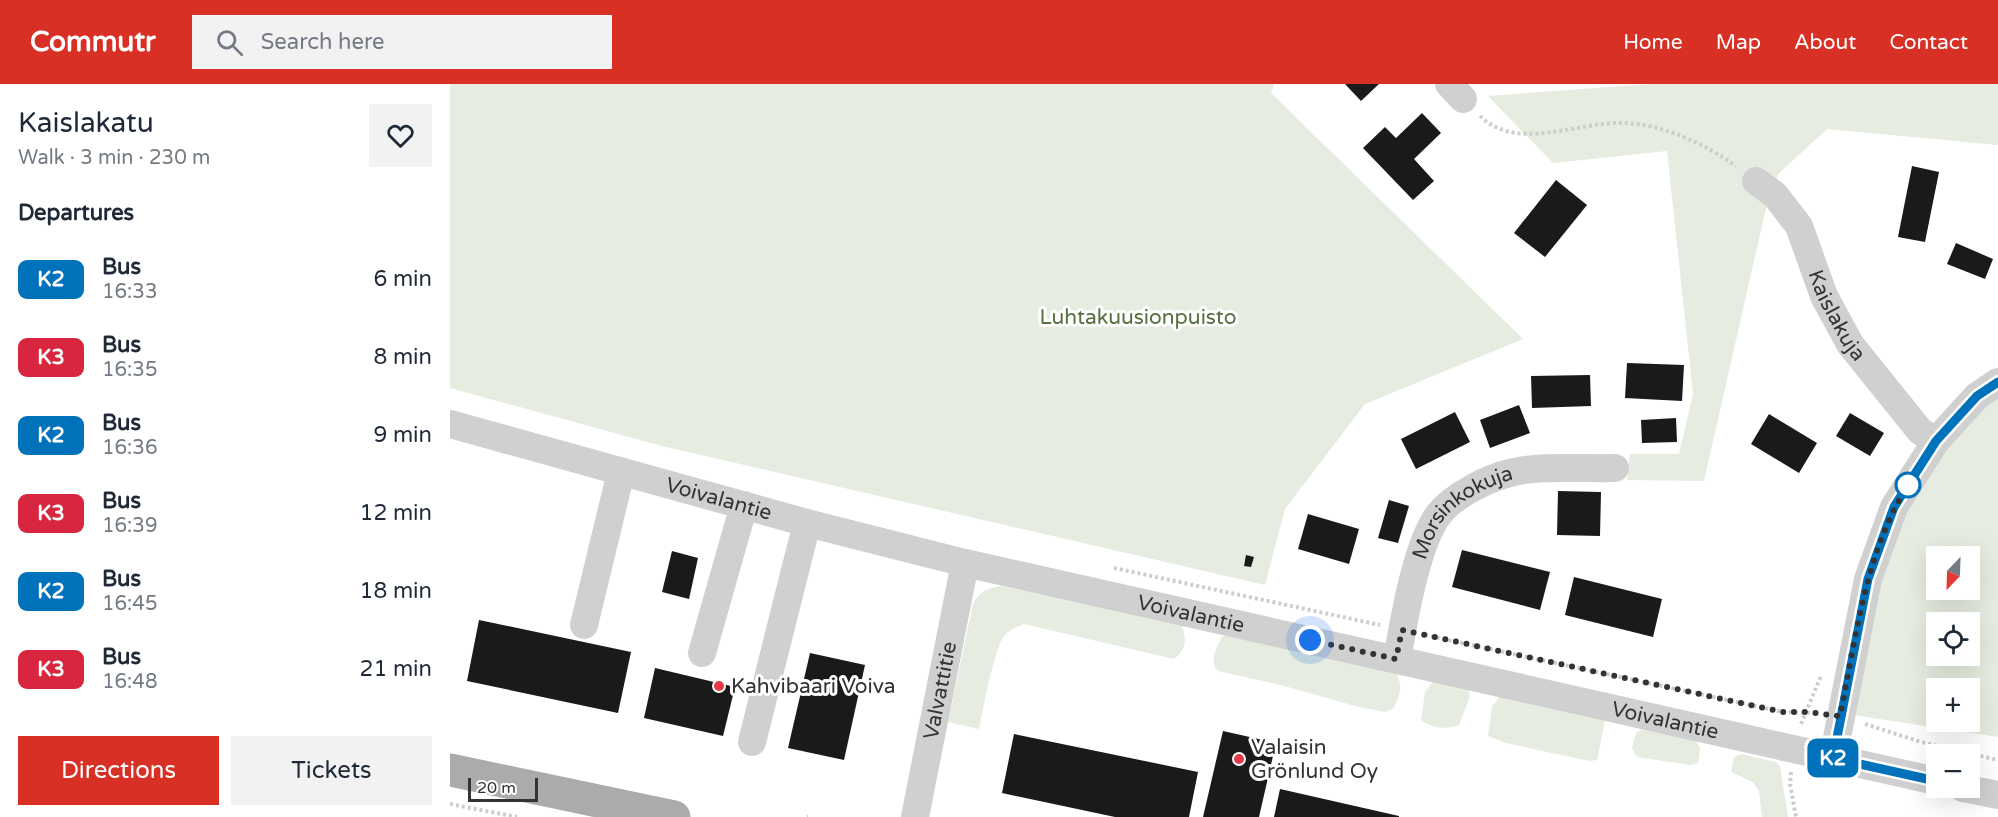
<!DOCTYPE html>
<html lang="en">
<head>
<meta charset="utf-8">
<style>
	:root { --surface:#fff; --page:#f2f2f3; --text:#1f2937; --muted:#747a83; --accent:#d93025 }
	body { margin:0; font-family:"Varela Round",sans-serif; background:var(--page); color:var(--text); height:100vh; display:flex; flex-direction:column; font-size:22px; white-space:nowrap }
	* { box-sizing:border-box; margin:0 }
	p { font-size:20px; color:var(--muted) }
	.icon { flex:none; width:33px; height:33px; fill:none; stroke:currentColor; stroke-width:2; stroke-linecap:round; stroke-linejoin:round }
	.map { position:relative; flex:1; overflow:hidden }
	.side { display:flex; flex-direction:column; background:var(--surface); width:450px }
	.side>* { flex:none }
	.badge { padding:0 12px; border-radius:9px; font-size:21px; line-height:39px }
	.needle { width:39px; rotate:203deg }
	.fabs { position:absolute; left:1476px; top:462px; display:grid; gap:12px }
	.fabs a { display:grid; place-items:center; width:54px; height:54px; border-radius:0px; background:var(--surface); box-shadow:0 6px 24px #0002; font-size:30px }
	.scale { position:absolute; left:18px; bottom:15px; width:70px; box-sizing:border-box; padding-left:6px; border:3px solid #333; border-top:0; font-size:16px; line-height:21px; white-space:nowrap; color:#333; -webkit-text-stroke:4px #fff; paint-order:stroke }
	.you { position:absolute; width:30px; height:30px; margin:-15px; border:4px solid #fff; border-radius:50%; background:#1a73e8; box-shadow:0 0 0 9px #1a73e833 }
	.map>.badge { position:absolute; translate:-50% -50%; box-shadow:0 0 0 3px #fff }
	h2 { padding:0 18px; font-size:22px; line-height:54px }
	.round { display:grid; place-items:center; flex:none; width:63px; height:63px; border-radius:0px; background:var(--page) }
	.headline { display:flex; align-items:center; justify-content:space-between; height:102px; padding:0 18px }
	h1 { font-size:28px; font-weight:600; line-height:45px }
	.primary-button { display:flex; gap:12px; margin-top:auto; padding:12px 18px }
	.primary-button a { flex:1; height:69px; border-radius:0px; background:var(--accent); color:#fff; font-size:24px; font-weight:600; line-height:69px; text-align:center }
	.primary-button a+a { background:var(--page); color:var(--text) }
	ul { padding:0; list-style:none }
	li { display:flex; align-items:center; gap:18px; height:78px; padding:0 18px }
	li div { flex:1 }
	li b { display:block; font-size:22px }
	li em { font-style:normal }
	li .badge { min-width:66px; font-weight:700; text-align:center }
	header { display:flex; align-items:center; gap:36px; box-sizing:border-box; height:84px; padding:0 30px; background:var(--accent); color:#fff }
	header strong { font-size:28px }
	nav { display:flex; gap:33px; margin-inline-start:auto; font-size:21px }
	.search { width:420px; height:54px; background:var(--page); display:flex; align-items:center; gap:15px; box-sizing:border-box; padding:0 21px; border-radius:0px; color:var(--muted); font-size:22px }
	main { display:flex; flex:1; min-height:0 }
	.map>svg:first-child { display:block }
	.green { fill:#e6ecdf; fill-rule:evenodd }
	.building { fill:#1a1a1a }
	.lines { fill:none; stroke-linecap:round; stroke-linejoin:round }
	.path { stroke:#cdcdcd; stroke-width:4; stroke-dasharray:3 3; stroke-linecap:butt }
	.minor { stroke:#d0d0d0; stroke-width:28 }
	.major { stroke:#ababab; stroke-width:33 }
	.line-casing { stroke:#fff; stroke-width:14 }
	.line { stroke:#0072bc; stroke-width:9 }
	.walk { stroke:#333; stroke-width:6; stroke-dasharray:0 10.8 }
	.stop-dot { fill:#fff; stroke:#0072bc; stroke-width:3 }
	.poi-dot { fill:#e63946; stroke:#fff; stroke-width:2 }
	.labels { text-anchor:middle; stroke-width:6; stroke-linejoin:round; paint-order:stroke }
	.street-label { font-size:21px; fill:#333; stroke:#fff }
	.park-label { font-size:21px; fill:#56703f; stroke:#fff }
	.poi-label { font-size:21px; fill:#333; stroke:#fff; text-anchor:start }
</style>
</head>
<body>
<header>
<strong>Commutr</strong>
<div class="search"><svg class="icon" aria-label="search" viewBox="0 0 24 24"><circle cx="10" cy="10" r="6"/><path d="M15 15l6 6"/></svg>Search here</div>
<nav><a>Home</a><a>Map</a><a>About</a><a>Contact</a></nav>
</header>
<main>
<section class="side">
<div class="headline"><div><h1>Kaislakatu</h1><p>Walk · 3 min · 230 m</p></div><a class="round"><svg class="icon" aria-label="heart" viewBox="0 0 24 24"><path d="M12 20l-8-8c-3-5 5-10 8-4 3-6 11-1 8 4z"/></svg></a></div>
<h2>Departures</h2>
<ul>
<li><span class="badge" style="background:#0072bc;color:#fff">K2</span><div><b>Bus</b><p>16:33</p></div><em>6 min</em></li>
<li><span class="badge" style="background:#d7263d;color:#fff">K3</span><div><b>Bus</b><p>16:35</p></div><em>8 min</em></li>
<li><span class="badge" style="background:#0072bc;color:#fff">K2</span><div><b>Bus</b><p>16:36</p></div><em>9 min</em></li>
<li><span class="badge" style="background:#d7263d;color:#fff">K3</span><div><b>Bus</b><p>16:39</p></div><em>12 min</em></li>
<li><span class="badge" style="background:#0072bc;color:#fff">K2</span><div><b>Bus</b><p>16:45</p></div><em>18 min</em></li>
<li><span class="badge" style="background:#d7263d;color:#fff">K3</span><div><b>Bus</b><p>16:48</p></div><em>21 min</em></li>
</ul>
<div class="primary-button"><a>Directions</a><a>Tickets</a></div>
</section>
<div class="map">
<svg width="1548" height="733" viewBox="0 0 1548 733">
	<rect width="100%" height="100%" fill="#fff"/>
	<!-- green -->
	<g class="green">
		<path d="M0 0H824L821 9 1073 255 915 320 835 425 815 501 212 362 0 304Z"/>
		<path d="M1200 0H1548V61L1377 45 1328 90 1316 124 1254 397 1177 396 1180 370H1229L1243 310 1217 67 1103 79 1038 12Z"/>
		<path d="M1548 300V653L1396 630 1444 423ZM1486 472H1520V506H1486ZM1486 538H1520V572H1486ZM1486 604H1520V638H1486Z"/>
		<path d="M551 502 729 538C738 552 737 565 724 575L574 540C566 543 559 546 554 552 544 565 533 626 529 645L498 638 523 520C529 508 538 504 551 502Z"/>
		<path d="M781 549 946 590C954 602 949 612 944 624L935 628 905 622 831 601 768 587C758 578 767 563 772 553Z"/>
		<path d="M984 596 1018 605 1020 612 1009 641C996 646 982 644 971 636L975 608Z"/>
		<path d="M1050 612 1155 637 1147 676 1139 677 1056 659 1038 652 1042 623Z"/>
		<path d="M1192 645 1245 655 1250 664 1248 679 1240 681 1187 673 1182 664 1186 649Z"/>
		<path d="M1291 670 1326 678 1330 682 1338 733H1312L1309 707 1303 698 1281 688 1284 673Z"/>
	</g>
	<!-- building -->
	<g class="building">
		<path d="M895 0H929L911 17Z"/>
		<path d="M972 29 991 49 964 75 984 97 963 116 913 64 935 43 946 54Z"/>
		<path d="M1462 82 1489 88 1475 158 1448 153Z"/>
		<path d="M1106 96 1137 121 1095 173 1064 149Z"/>
		<path d="M1506 159 1543 175 1535 195 1497 180Z"/>
		<path d="M1177 279 1234 281 1232 317 1175 314Z"/>
		<path d="M1140 291 1141 322 1082 324 1081 292Z"/>
		<path d="M1069 321 1080 349 1040 364 1030 336Z"/>
		<path d="M1005 328 1020 358 966 385 951 355Z"/>
		<path d="M1400 329 1434 349 1420 372 1386 352Z"/>
		<path d="M1319 330 1367 359 1349 389 1301 360Z"/>
		<path d="M1226 334 1227 358 1192 359 1191 336Z"/>
		<path d="M1108 407 1151 408 1150 452 1107 451Z"/>
		<path d="M939 416 959 422 948 459 928 454Z"/>
		<path d="M858 430 909 445 899 480 848 465Z"/>
		<path d="M1012 466 1100 488 1090 526 1002 503Z"/>
		<path d="M222 467 248 474 239 515 212 508Z"/>
		<path d="M796 471 804 473 801 483 794 482Z"/>
		<path d="M1124 493 1212 515 1203 553 1115 531Z"/>
		<path d="M29 536 181 568 168 629 17 597Z"/>
		<path d="M360 569 415 581 394 676 338 664Z"/>
		<path d="M205 584 285 603 273 652 194 634Z"/>
		<path d="M773 647 826 659 809 733H753Z"/>
		<path d="M564 650 748 688 739 733H665L552 709Z"/>
		<path d="M830 705 949 732V733H824Z"/>
	</g>
	<g class="lines">
		<!-- path -->
		<g class="path">
			<path d="M1030 32C1067 68 1126 38 1171 39 1211 39 1255 60 1286 82"/>
			<path d="M664 484 930 541"/>
			<path d="M975 551 1333 628 1367 629"/>
			<path d="M1351 640 1371 592"/>
			<path d="M1415 640 1471 658 1548 676"/>
			<path d="M1341 688 1340 700 1346 733"/>
			<path d="M0 720 67 733"/>
			<path d="M357 733H358"/>
		</g>
		<!-- minor -->
		<g class="minor">
			<path d="M999 0 1013 15"/>
			<path id="s1" d="M1306 97 1325 111 1349 142 1374 212 1400 260 1470 347 1486 357"/>
			<path id="s2" d="M0 340 357 439 515 479 1486 697"/>
			<path d="M134 541 171 388"/>
			<path d="M252 569 294 421"/>
			<path id="s3" d="M947 575C954 537 966 460 989 430 1003 412 1038 394 1060 389 1087 381 1135 385 1165 384"/>
			<path d="M302 658 357 439"/>
			<path d="M1383 674 1418 495 1444 423 1486 357 1527 312 1548 298"/>
			<path d="M1513 704 1548 711"/>
			<path id="s4" d="M465 733 515 479"/>
		</g>
		<!-- major -->
		<path class="major" d="M0 686 224 733"/>
	</g>
	<g class="lines">
		<defs>
			<path id="line" d="M1486 697 1383 674 1418 495 1444 423 1486 357 1527 312 1548 298"/>
		</defs>
		<!-- line casing -->
		<use href="#line" class="line-casing"/>
		<!-- line -->
		<use href="#line" class="line"/>
		<!-- walk -->
		<path class="walk" d="M860 556 946 575 952 546 1333 628H1356L1390 632C1406 554 1415 469 1458 401"/>
	</g>
	<!-- markers -->
	<circle class="stop-dot" cx="1458" cy="401" r="12"/>
	<g class="poi-dot">
		<circle cx="269" cy="602" r="6"/>
		<circle cx="789" cy="675" r="6"/>
	</g>
	<g class="labels">
		<!-- street labels -->
		<g class="street-label">
			<text dy="7" stroke="none"><textPath href="#s1" startOffset="160">Kaislakuja</textPath></text>
			<text dy="7" stroke="none"><textPath href="#s2" startOffset="279">Voivalantie</textPath></text>
			<text dy="7" stroke="none"><textPath href="#s3" startOffset="170">Morsinkokuja</textPath></text>
			<text dy="7" stroke="none"><textPath href="#s2" startOffset="765">Voivalantie</textPath></text>
			<text dy="7" stroke="none"><textPath href="#s4" startOffset="129">Valvattitie</textPath></text>
			<text dy="7" stroke="none"><textPath href="#s2" startOffset="1251">Voivalantie</textPath></text>
		</g>
		<!-- park labels -->
		<g class="park-label">
			<text x="688" y="240">Luhtakuusionpuisto</text>
		</g>
		<!-- poi labels -->
		<g class="poi-label">
			<text x="281" y="609">Kahvibaari Voiva</text>
			<text x="801" y="670">Valaisin<tspan x="801" dy="24">Grönlund Oy</tspan></text>
		</g>
	</g>
</svg>
<div class="fabs">
<a><svg class="needle" viewBox="-14 -14 28 28"><path d="M0-13l5 13h-10z" fill="#e53935"/><path d="M0 13l5-13h-10z" fill="#747a83"/></svg></a>
<a><svg class="icon" aria-label="locate" viewBox="0 0 24 24"><circle cx="12" cy="12" r="6"/><path d="M12 2v4M12 18v4M2 12h4M18 12h4"/></svg></a>
<a>+</a>
<a>−</a>
</div>
<div class="scale">20 m</div>
<div class="you" style="left:860px;top:556px"></div>
<b class="badge" style="left:1383px;top:674px;background:#0072bc;color:#fff">K2</b>
</div>
</main>
</body>
</html>
